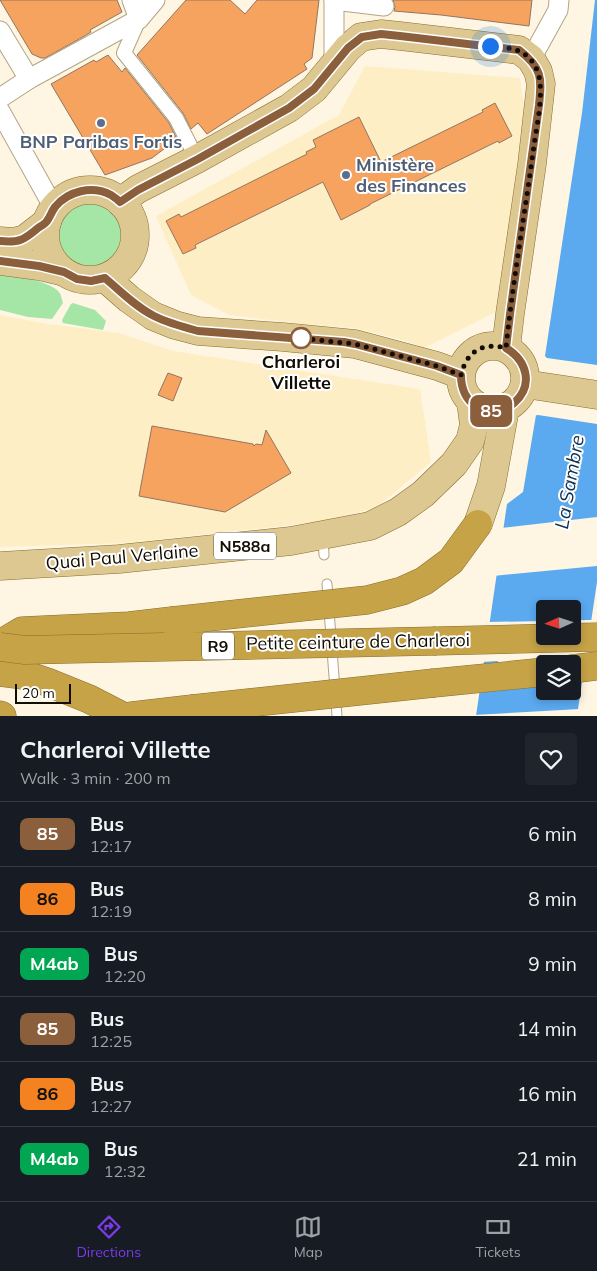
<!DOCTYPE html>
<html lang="en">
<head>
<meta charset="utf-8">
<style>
	:root { --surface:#171b24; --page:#20242c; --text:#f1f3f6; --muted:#9ea1a6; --line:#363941; --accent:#7c3aed }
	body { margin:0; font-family:Mulish,sans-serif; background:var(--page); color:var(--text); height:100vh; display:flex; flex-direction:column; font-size:19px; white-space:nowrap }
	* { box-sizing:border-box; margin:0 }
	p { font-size:16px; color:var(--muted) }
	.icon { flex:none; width:28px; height:28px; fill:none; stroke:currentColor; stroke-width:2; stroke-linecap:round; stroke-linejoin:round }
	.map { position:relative; height:716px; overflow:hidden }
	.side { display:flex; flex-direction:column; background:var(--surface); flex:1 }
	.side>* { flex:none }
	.badge { padding:0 10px; border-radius:8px; font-size:18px; line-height:32px }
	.needle { width:32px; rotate:267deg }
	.fabs { position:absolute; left:536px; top:600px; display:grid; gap:10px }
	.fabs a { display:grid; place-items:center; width:45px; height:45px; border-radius:5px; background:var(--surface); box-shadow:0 2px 8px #0003; font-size:25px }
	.scale { position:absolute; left:15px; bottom:12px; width:56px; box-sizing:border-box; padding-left:5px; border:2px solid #110d03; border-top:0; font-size:14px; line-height:18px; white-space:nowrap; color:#110d03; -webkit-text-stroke:4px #fff; paint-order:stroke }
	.you { position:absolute; width:25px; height:25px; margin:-12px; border:4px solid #fff; border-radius:50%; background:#1a73e8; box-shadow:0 0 0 8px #1a73e833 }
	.map>.badge { position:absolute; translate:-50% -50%; box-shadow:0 0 0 2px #fff }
	.round { display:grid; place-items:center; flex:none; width:52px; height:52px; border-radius:5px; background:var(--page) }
	.headline { display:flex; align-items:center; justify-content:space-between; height:85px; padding:0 20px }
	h1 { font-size:24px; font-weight:700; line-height:38px }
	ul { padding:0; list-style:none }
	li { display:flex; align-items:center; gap:15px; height:65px; padding:0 20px; border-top:1px solid var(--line) }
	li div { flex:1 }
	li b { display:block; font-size:19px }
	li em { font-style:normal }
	li .badge { min-width:55px; font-weight:700; text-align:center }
	.tabs { display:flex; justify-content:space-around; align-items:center; height:70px; border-top:1px solid var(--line); background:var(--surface); font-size:14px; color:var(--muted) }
	.tabs a { display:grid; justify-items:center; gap:2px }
	.tabs .current { color:var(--accent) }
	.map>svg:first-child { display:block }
	.built { fill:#feeec5 }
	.green { fill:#a5e6a6 }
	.water { fill:#5ba9ef; fill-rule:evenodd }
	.pier { fill:#fef6e2 }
	.building { fill:#f6a35f; stroke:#917662 }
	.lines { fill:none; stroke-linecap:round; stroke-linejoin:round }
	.service-casing { stroke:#b2a586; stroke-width:11 }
	.pedestrian-casing { stroke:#b2a586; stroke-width:16 }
	.minor-casing { stroke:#b2a586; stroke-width:21 }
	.primary-casing { stroke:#876e2f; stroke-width:29 }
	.motorway-casing { stroke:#876e2f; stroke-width:29 }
	.service { stroke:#fff; stroke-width:9 }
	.pedestrian { stroke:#fff; stroke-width:14 }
	.minor { stroke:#fff; stroke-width:19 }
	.primary { stroke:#ddc891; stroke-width:28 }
	.motorway { stroke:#c6a347; stroke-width:28 }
	.motorway-bridge-casing { stroke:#876e2f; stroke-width:29; stroke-linecap:butt }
	.motorway-bridge { stroke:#c6a347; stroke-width:28 }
	.line-casing { stroke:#fff; stroke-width:11 }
	.line { stroke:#8b5e3c; stroke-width:8 }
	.walk { stroke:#110d03; stroke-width:5; stroke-dasharray:0 9 }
	.service-dot { fill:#5c6f8a; stroke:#fff; stroke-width:2 }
	.stop-dot { fill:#fff; stroke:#8b5e3c; stroke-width:2.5 }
	.labels { text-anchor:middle; stroke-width:4; stroke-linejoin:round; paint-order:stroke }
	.shield { fill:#fff; stroke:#58564f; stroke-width:1 }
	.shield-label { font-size:16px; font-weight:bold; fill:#110d03 }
	.service-label { font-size:18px; font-weight:bold; fill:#4e5e75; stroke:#fff }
	.stop-label { font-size:18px; font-weight:bold; fill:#110d03; stroke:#fff }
	.street-label { font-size:18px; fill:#110d03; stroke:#fff }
	.water-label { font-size:19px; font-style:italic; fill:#0f2f4b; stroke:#fff }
</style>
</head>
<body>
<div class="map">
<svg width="597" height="716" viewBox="0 0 597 716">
	<rect width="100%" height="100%" fill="#fef6e2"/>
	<!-- built -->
	<g class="built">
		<path d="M365 66 520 78 525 114 504 308 424 348 406 341 355 328 302 324 229 315 191 295 156 216 339 115Z"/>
		<path d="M0 315 48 324 119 333 173 351 420 389 431 462 377 507 328 521 126 543 0 547Z"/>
	</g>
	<!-- green -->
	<g class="green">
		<circle cx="88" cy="234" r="33"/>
		<path d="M0 273C15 276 48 280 59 292 61 294 62 300 63 303L52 319 28 317 0 310Z"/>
		<path d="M73 303 95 310 106 321 103 330 63 323 62 320 71 304Z"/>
	</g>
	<!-- water -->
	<path class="water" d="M595 0H597V582L577 716H476L507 504 523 492 536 415 582 113ZM545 609H572V636H545ZM545 664H572V691H545Z"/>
	<!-- pier -->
	<g class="pier">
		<path d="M542 353 547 358 597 365V424L538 415 533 416Z"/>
		<path d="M597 517V566L493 576 501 528Z"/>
		<path d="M573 620H594L585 680 572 664H545V685L477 693 480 670 498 668V661L481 662 487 622 545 621V636H572Z"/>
		<path d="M580 709V716H474V715Z"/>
	</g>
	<!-- building -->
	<g class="building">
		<path d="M0 0H117L122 12 90 30 91 32 81 38 45 58H41L32 54Z"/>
		<path d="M186 0H230L245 14 257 0H319L312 58 304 64 307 69 207 134 198 123 191 129 183 113 137 55Z"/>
		<path d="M393 0H532L529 26 441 15 394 11 395 7Z"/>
		<path d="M108 55 122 72 125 68 169 123 177 139 152 158 105 175 51 84 94 60 96 62Z"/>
		<path d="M495 103 512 136 499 143 498 141 370 204V205L341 220 323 182 195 245 196 248 183 254 166 221 179 214 181 217 307 154 306 152 316 147 313 140 359 117 381 162 483 112 482 110Z"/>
		<path d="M168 373 182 378 173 401 158 395Z"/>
		<path d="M152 426 253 444 254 446 256 444 262 445 266 430 291 473 225 512 139 496Z"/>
	</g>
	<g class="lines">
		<defs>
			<g id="service">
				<path d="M323 538 324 555"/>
				<path d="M327 584 337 716"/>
			</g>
			<path id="pedestrian" d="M139 19 124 53 176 118 197 159"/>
			<g id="minor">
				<path d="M132 0 139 19"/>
				<path d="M334 0 384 6"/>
				<path d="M0 31 29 79"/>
				<path d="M531 59 558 10 559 0"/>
				<path d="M334 66V0"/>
				<path d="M0 98 29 79 139 19 155 0"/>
				<path d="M0 111 54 208"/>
			</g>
			<g id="primary">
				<circle cx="90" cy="235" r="45"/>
				<path d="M120 202 138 189 197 159 289 108 314 89 348 48 361 37 381 34 400 36 519 50 531 59 538 71 541 84 532 164 510 314 506 348"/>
				<path d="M0 241 13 242 25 239 47 222"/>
				<path d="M0 261 39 266 64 272"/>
				<path d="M105 278 129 299 153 316 175 325 198 331 283 337 355 344 437 366 461 375"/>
				<circle cx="493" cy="378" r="32"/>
				<path d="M525 384 597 395"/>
				<path d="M478 524 491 486 505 409"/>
				<path d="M0 566 119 559 291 541 370 526 398 512 423 494 454 464 470 441 474 425 471 402"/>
			</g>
			<g id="motorway">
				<path d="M436 641 597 637"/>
				<path d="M0 644 22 631 129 626 172 621"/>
				<path d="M572 669 597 666"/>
				<path d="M0 672 29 676 47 682 89 699 122 716"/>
				<path d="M434 683 545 672"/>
				<path d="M0 715 2 716"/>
				<path d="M132 716 192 709"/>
			</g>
		</defs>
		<!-- service casing -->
		<use href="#service" class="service-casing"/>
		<!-- pedestrian casing -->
		<use href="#pedestrian" class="pedestrian-casing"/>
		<!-- minor casing -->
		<use href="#minor" class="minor-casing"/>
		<!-- primary casing -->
		<use href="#primary" class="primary-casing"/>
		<!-- motorway casing -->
		<use href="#motorway" class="motorway-casing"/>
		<!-- service -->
		<use href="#service" class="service"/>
		<!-- pedestrian -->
		<use href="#pedestrian" class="pedestrian"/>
		<!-- minor -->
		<use href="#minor" class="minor"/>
		<!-- primary -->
		<use href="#primary" class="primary"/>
		<!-- motorway -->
		<use href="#motorway" class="motorway"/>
		<defs>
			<g id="motorway-bridge">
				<path d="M172 621 367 600 402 591 424 581 451 561 478 524"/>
				<path d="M0 647 25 650 436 641"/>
				<path d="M192 709 434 683"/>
			</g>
		</defs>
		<!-- motorway-bridge casing -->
		<use href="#motorway-bridge" class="motorway-bridge-casing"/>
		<!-- motorway-bridge -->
		<use href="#motorway-bridge" class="motorway-bridge"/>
	</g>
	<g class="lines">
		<defs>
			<path id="line" d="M0 241C19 243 24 240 38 228 41 226 45 224 47 221 50 217 52 211 55 207 68 191 92 185 111 195 114 197 117 199 120 202L138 190 198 159 289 108 314 89 348 48 362 37 381 34 400 36 519 50C542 68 542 77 539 105L510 314 506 348C527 361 534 385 514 403 499 416 474 412 465 394 462 388 461 381 461 375L437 366 355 344 344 342 198 331C183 327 168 323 154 316 136 307 120 291 105 278L91 281 77 279 64 272 39 266 0 261"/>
		</defs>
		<!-- line casing -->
		<use href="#line" class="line-casing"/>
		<!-- line -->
		<use href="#line" class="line"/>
		<!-- walk -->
		<path class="walk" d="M301 338H298L355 344 437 366 461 375C467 351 482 342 506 348 513 280 525 213 534 145 537 125 545 88 537 70 527 48 511 48 490 46"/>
	</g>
	<!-- markers -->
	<g class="service-dot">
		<circle cx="101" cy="123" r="5"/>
		<circle cx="346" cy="175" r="5"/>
	</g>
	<circle class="stop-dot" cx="301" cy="338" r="10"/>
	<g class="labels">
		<!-- shield labels -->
		<g class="shield">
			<rect x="214" y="532.5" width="62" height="27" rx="4"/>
			<rect x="202" y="632.5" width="32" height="27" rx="4"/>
		</g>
		<g class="shield-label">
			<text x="245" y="552">N588a</text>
			<text x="218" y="652">R9</text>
		</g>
		<!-- service labels -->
		<g class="service-label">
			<text x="101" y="148">BNP Paribas Fortis</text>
			<text x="356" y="171" text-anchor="start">Ministère<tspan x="356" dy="21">des Finances</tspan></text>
		</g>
		<!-- stop labels -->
		<g class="stop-label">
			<text x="301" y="368">Charleroi<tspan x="301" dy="21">Villette</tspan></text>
		</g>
		<!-- street labels -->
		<g class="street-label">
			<text transform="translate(122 557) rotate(-5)" y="6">Quai Paul Verlaine</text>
			<text transform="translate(358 642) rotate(-1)" y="6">Petite ceinture de Charleroi</text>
		</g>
		<!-- water labels -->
		<g class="water-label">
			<text transform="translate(569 482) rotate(-80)" y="7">La Sambre</text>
		</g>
	</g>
</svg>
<div class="fabs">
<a><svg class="needle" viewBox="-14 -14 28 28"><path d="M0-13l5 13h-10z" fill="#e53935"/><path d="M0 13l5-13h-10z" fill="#9ea1a6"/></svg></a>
<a><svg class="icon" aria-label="layers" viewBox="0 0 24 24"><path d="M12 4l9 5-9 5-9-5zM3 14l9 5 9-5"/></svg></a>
</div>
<div class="scale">20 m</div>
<div class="you" style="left:490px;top:46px"></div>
<b class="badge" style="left:491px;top:411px;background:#8b5e3c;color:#fff">85</b>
</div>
<section class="side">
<div class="headline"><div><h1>Charleroi Villette</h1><p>Walk · 3 min · 200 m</p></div><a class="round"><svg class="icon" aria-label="heart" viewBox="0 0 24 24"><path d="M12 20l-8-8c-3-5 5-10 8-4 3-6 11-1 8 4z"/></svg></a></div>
<ul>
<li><span class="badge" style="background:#8b5e3c;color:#fff">85</span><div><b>Bus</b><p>12:17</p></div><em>6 min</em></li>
<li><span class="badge" style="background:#f58220;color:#111">86</span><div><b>Bus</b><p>12:19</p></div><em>8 min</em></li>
<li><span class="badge" style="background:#00a651;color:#fff">M4ab</span><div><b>Bus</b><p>12:20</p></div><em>9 min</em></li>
<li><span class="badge" style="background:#8b5e3c;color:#fff">85</span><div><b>Bus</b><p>12:25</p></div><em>14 min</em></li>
<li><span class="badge" style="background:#f58220;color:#111">86</span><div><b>Bus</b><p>12:27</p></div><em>16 min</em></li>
<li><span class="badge" style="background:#00a651;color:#fff">M4ab</span><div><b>Bus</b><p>12:32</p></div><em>21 min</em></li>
</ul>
</section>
<nav class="tabs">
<a class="current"><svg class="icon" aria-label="directions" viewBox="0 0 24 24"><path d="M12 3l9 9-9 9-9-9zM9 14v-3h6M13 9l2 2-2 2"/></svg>Directions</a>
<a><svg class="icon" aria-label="map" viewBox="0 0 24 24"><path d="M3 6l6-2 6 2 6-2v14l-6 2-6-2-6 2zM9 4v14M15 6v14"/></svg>Map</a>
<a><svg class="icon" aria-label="tickets" viewBox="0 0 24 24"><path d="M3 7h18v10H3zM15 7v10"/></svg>Tickets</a>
</nav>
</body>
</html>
